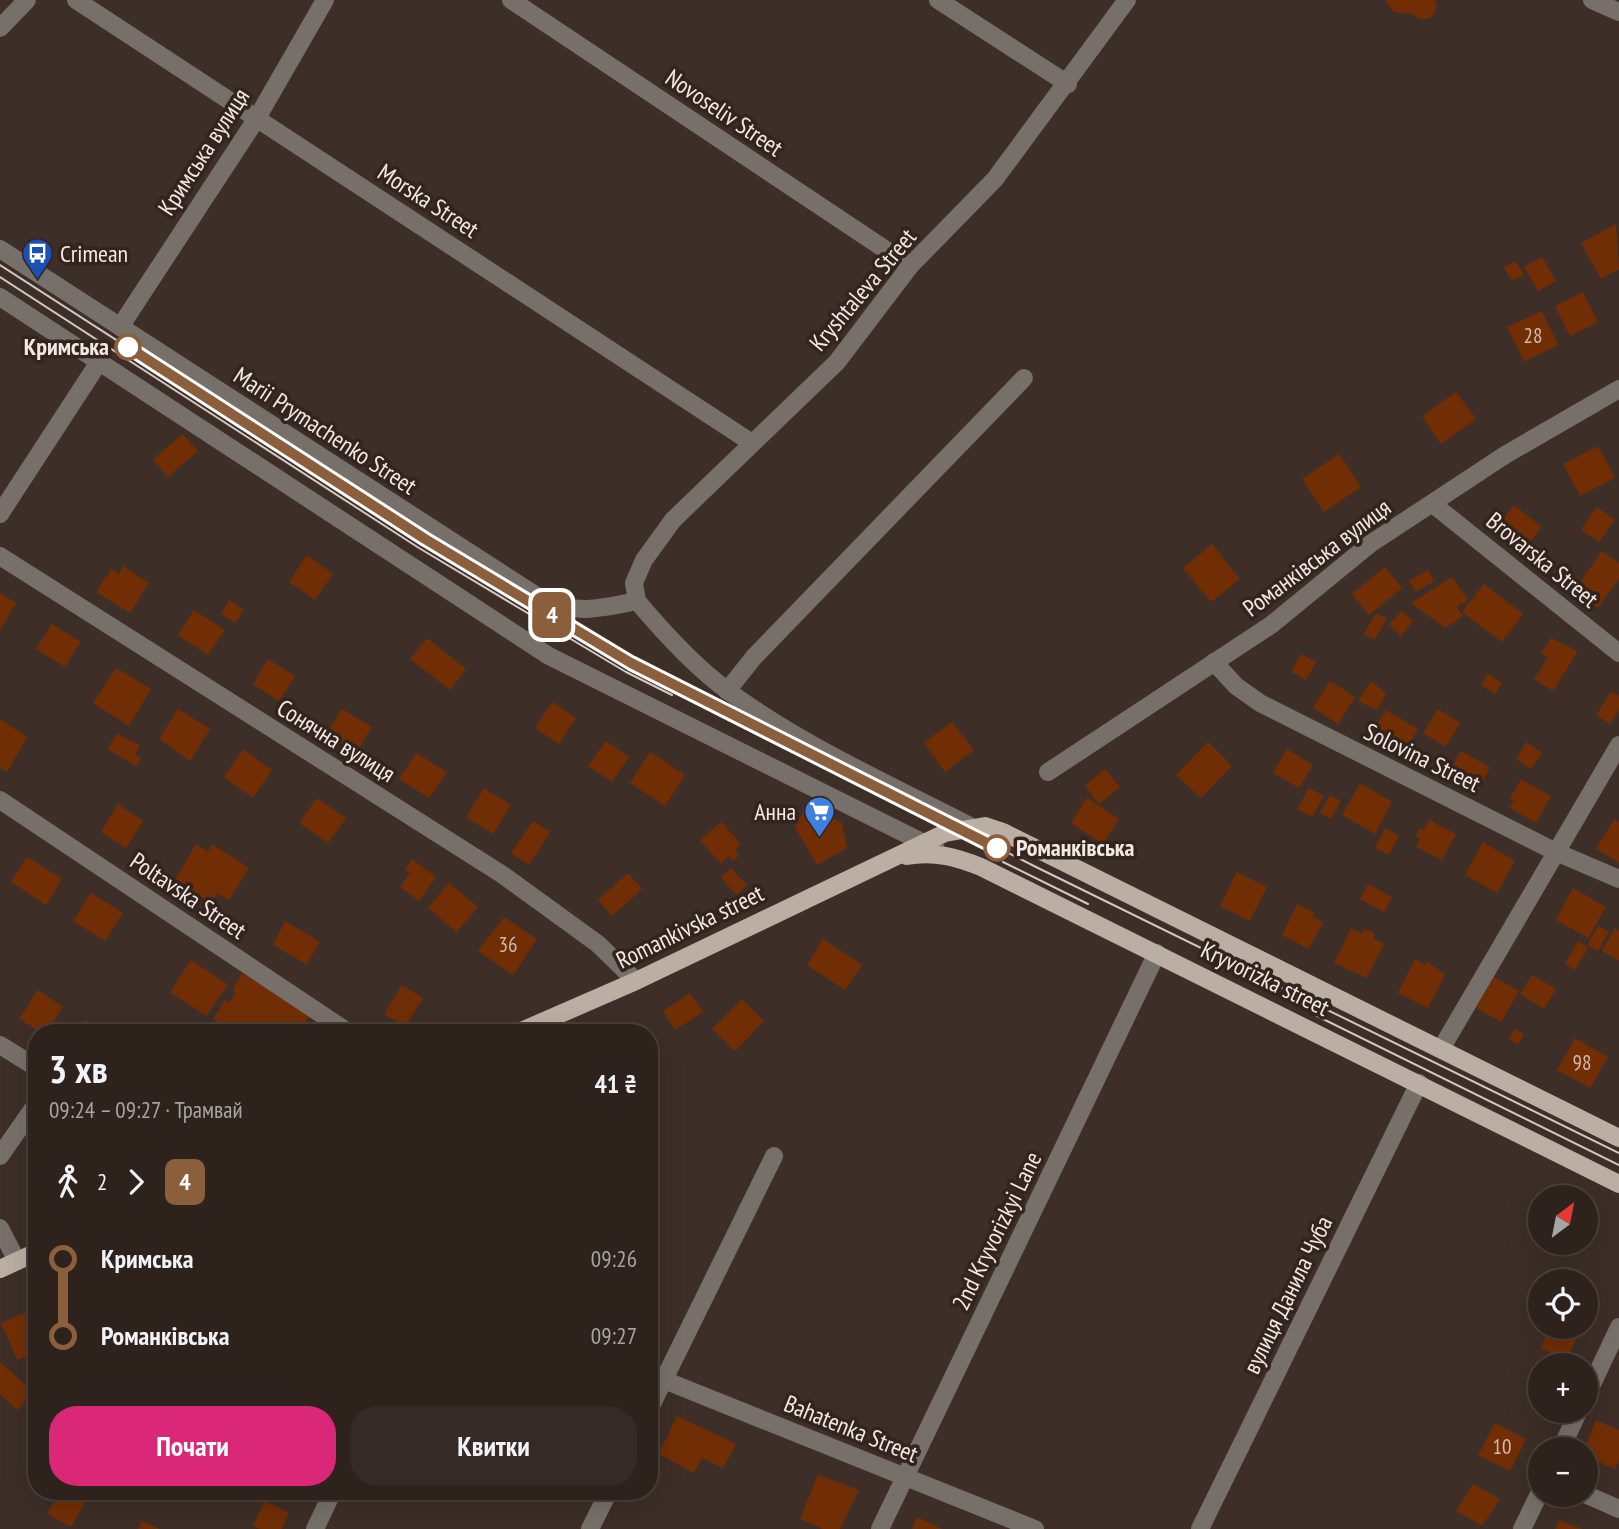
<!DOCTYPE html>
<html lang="uk">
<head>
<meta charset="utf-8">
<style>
	:root { --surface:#2e221d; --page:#362a26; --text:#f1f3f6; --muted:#a7a4a4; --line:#493f3b; --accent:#db2777 }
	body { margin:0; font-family:"PT Sans Narrow",sans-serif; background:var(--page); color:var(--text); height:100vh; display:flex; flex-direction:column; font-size:26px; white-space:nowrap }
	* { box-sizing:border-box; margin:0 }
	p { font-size:23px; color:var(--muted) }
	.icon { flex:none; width:38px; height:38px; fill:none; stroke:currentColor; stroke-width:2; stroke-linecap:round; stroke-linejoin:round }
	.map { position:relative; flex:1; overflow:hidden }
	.sheet { position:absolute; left:28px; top:1024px; width:630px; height:476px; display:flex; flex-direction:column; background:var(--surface); border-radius:28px; box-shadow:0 7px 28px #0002,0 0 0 2px var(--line) }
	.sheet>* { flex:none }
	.badge { padding:0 14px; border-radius:10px; font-size:24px; line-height:46px }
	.needle { width:46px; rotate:32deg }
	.tools { position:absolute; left:1528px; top:1185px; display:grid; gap:14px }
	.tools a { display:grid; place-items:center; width:70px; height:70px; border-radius:50%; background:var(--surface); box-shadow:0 7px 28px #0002,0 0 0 2px var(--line); font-size:35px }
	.map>.badge { position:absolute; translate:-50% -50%; box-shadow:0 0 0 4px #fff }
	.legs { display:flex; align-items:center; gap:10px; height:77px; padding:0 21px; font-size:23px }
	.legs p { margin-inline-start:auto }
	.headline { display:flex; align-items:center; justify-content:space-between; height:119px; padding:0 21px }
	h1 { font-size:38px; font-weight:700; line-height:52px }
	.cta { display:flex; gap:14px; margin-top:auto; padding:14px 21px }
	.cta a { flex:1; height:80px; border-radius:28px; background:var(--accent); color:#fff; font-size:28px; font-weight:700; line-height:80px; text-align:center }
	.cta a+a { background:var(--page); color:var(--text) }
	ul { padding:0 21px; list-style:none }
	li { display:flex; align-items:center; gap:24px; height:77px; font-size:26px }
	li i { display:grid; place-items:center; width:10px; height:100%; margin:0 9px; background:currentColor }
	li i::after { content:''; width:18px; height:18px; margin:-9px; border:5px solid; border-radius:50%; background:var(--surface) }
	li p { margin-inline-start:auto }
	li:first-child i { background:linear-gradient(#0000 50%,currentColor 0) }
	li:last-child i { background:linear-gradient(currentColor 50%,#0000 0) }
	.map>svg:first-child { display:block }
	.building { fill:#712e04 }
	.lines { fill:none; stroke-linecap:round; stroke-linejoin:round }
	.minor { stroke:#77706a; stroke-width:18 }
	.major { stroke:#bbaea2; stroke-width:18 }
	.tram { stroke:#d3c8c3; stroke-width:2 }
	.line-1-casing { stroke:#fff; stroke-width:16 }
	.line-1 { stroke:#8b5e3c; stroke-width:10 }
	.stop-1-dot { fill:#fff; stroke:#8b5e3c; stroke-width:3.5 }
	.labels { text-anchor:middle; stroke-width:7; stroke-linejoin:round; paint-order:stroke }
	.number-label { font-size:21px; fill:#d2baac }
	.street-label { font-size:24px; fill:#f3e9e4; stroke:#33241d }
	.poi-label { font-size:24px; fill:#f3e9e4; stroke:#33241d; text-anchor:start }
	.stop-label { font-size:24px; font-weight:bold; fill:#f3e9e4; stroke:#33241d; text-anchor:end }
</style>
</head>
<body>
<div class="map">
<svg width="1619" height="1529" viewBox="0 0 1619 1529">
	<rect width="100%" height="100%" fill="#3d2e27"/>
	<!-- building -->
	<g class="building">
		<path d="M1385 0H1435L1437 6 1432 17 1421 20 1411 14 1394 12Z"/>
		<path d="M1616 224 1619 269 1601 279 1581 243Z"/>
		<path d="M1542 257 1556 281 1538 291 1524 267Z"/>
		<path d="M1515 261 1524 274 1512 281 1504 268Z"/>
		<path d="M1583 292 1598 322 1570 336 1555 306Z"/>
		<path d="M1542 311 1558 345 1524 362 1507 327Z"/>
		<path d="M1456 392 1476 419 1441 444 1422 416Z"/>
		<path d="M182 434 198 451 168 477 153 460Z"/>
		<path d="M1598 446 1615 478 1580 496 1563 464Z"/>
		<path d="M1339 454 1361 487 1324 512 1302 479Z"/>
		<path d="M1514 505 1542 527 1521 554 1493 532Z"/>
		<path d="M1597 507 1615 520 1599 542 1581 530Z"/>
		<path d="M1212 544 1240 579 1211 602 1183 568Z"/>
		<path d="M1602 551 1619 563V579L1598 608 1574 591Z"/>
		<path d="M307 555 333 574 315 600 289 582Z"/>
		<path d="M123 566 149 583 130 613 96 592 111 569 119 574Z"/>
		<path d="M1385 567 1402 588 1369 615 1352 594Z"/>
		<path d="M1428 570 1434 581 1416 592 1409 581Z"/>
		<path d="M1452 577 1468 600 1457 607 1463 616 1445 628 1411 603Z"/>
		<path d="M1484 584 1523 614 1502 642 1462 612Z"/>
		<path d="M0 593 16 603 0 630Z"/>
		<path d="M229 600 244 610 235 623 221 614Z"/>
		<path d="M194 610 225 630 208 655 178 635Z"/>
		<path d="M1402 611 1413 621 1401 636 1389 625Z"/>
		<path d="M1376 613 1387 619 1374 640 1364 634Z"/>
		<path d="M52 624 81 642 65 667 36 649Z"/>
		<path d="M427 638 466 669 450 690 410 659Z"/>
		<path d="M1551 638 1578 651 1553 691 1534 679 1548 657 1541 653Z"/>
		<path d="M1301 654 1316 662 1306 680 1291 672Z"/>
		<path d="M268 659 295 676 279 701 253 684Z"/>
		<path d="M116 668 151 689 129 726 93 703Z"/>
		<path d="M1488 674 1502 683 1495 694 1481 685Z"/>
		<path d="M1330 681 1355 697 1338 724 1313 708Z"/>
		<path d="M1371 681 1386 693 1377 710 1358 701Z"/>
		<path d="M1611 691 1619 696V710L1610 724 1596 715Z"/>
		<path d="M552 702 576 718 559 744 535 728Z"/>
		<path d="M178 709 210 729 190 761 159 739Z"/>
		<path d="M342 709 372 727 356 753 326 734Z"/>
		<path d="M1438 709 1460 723 1446 747 1423 733Z"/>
		<path d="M1386 710 1418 729 1401 758 1368 738Z"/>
		<path d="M0 719 27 737 7 772 0 768Z"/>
		<path d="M952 722 974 750 945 772 924 743Z"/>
		<path d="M117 734 140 745 135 754 141 758 136 766 107 749Z"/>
		<path d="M606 741 629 757 612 782 588 766Z"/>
		<path d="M1208 742 1232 766 1201 798 1176 775Z"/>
		<path d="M1526 742 1542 753 1531 769 1516 759Z"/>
		<path d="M243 749 272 770 253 798 224 777Z"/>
		<path d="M1287 749 1313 765 1299 788 1273 773Z"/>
		<path d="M1461 751 1490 767 1476 794 1446 777Z"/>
		<path d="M650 752 685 775 665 806 630 783Z"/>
		<path d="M416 753 447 772 429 798 399 779Z"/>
		<path d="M1105 769 1120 787 1099 804 1085 786Z"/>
		<path d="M1521 779 1551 796 1536 823 1510 808 1514 800 1510 798Z"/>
		<path d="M1360 783 1392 802 1375 834 1342 815Z"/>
		<path d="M484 788 511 805 493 834 466 817Z"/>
		<path d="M1309 788 1324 796 1312 817 1297 809Z"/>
		<path d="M1330 795 1341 801 1331 819 1320 813Z"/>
		<path d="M317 798 346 818 328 843 299 823Z"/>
		<path d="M1087 798 1119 819 1103 844 1071 823Z"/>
		<path d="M118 804 143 821 126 848 101 832Z"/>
		<path d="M807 804 842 823 847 848 817 865 795 827Z"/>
		<path d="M1614 819 1619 822V863L1596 849Z"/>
		<path d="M1429 820 1456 834 1442 860 1416 847 1420 838 1416 836 1420 828 1424 830Z"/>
		<path d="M533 821 550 832 529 865 511 853Z"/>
		<path d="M721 822 741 844 735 850 739 855 733 861 729 856 721 864 700 840Z"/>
		<path d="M1385 828 1399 836 1389 855 1375 848Z"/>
		<path d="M1483 842 1515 861 1497 893 1465 875Z"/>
		<path d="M196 844 208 852 212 844 249 868 229 900 217 893 211 903 175 880Z"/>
		<path d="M27 857 62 879 46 905 11 882Z"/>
		<path d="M412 859 436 877 419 901 400 887 410 873 405 870Z"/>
		<path d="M731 868 747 885 736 895 721 877Z"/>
		<path d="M1237 872 1267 887 1250 921 1220 906Z"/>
		<path d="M628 873 642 889 612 916 598 900Z"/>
		<path d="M449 883 478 907 457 932 428 908Z"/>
		<path d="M1368 884 1392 897 1384 912 1360 899Z"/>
		<path d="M1573 888 1606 907 1588 938 1556 920Z"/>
		<path d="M91 893 123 913 105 941 73 921Z"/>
		<path d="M1297 904 1314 912 1312 916 1323 922 1309 949 1282 935Z"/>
		<path d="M504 917 537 939 513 975 478 951Z"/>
		<path d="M285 921 320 942 306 964 273 945Z"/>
		<path d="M1598 926 1609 932 1598 951 1587 945Z"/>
		<path d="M1351 928 1362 933 1364 928 1375 934 1373 938 1384 944 1367 978 1334 963Z"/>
		<path d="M1615 928 1619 931V961L1602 951Z"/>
		<path d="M823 939 862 965 845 990 807 965Z"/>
		<path d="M1578 941 1588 948 1575 970 1565 964Z"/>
		<path d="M1415 959 1425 965 1427 961 1445 975 1428 1008 1398 993Z"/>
		<path d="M191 960 228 985 206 1016 170 992Z"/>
		<path d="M242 973 310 1016 302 1028 299 1025 294 1032H224L227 1028 213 1019 225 1000 229 1003 235 994 233 989Z"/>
		<path d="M1532 975 1556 989 1544 1009 1520 994Z"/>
		<path d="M1494 977 1519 991 1501 1022 1476 1008Z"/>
		<path d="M402 985 423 998 405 1027 384 1014Z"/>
		<path d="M38 990 63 1007 47 1032H40L19 1019Z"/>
		<path d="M690 993 703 1012 675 1030 663 1011Z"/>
		<path d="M742 999 764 1021 735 1051 712 1029Z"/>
		<path d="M86 1020 105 1032H77Z"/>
		<path d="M1515 1029 1524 1034 1518 1045 1509 1039Z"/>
		<path d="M1575 1038 1608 1057 1590 1088 1557 1070Z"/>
		<path d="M37 1312V1354L17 1360 1 1323 24 1313Z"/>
		<path d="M1550 1326H1566L1579 1333 1566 1361 1541 1348Z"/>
		<path d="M0 1362 33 1392 17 1410 0 1394Z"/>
		<path d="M677 1416 736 1444 723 1468 702 1458 694 1473 659 1454Z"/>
		<path d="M1596 1420 1619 1430V1460L1615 1469 1586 1457 1584 1449Z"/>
		<path d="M1495 1423 1526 1439 1510 1471 1478 1455Z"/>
		<path d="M818 1475 859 1490 840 1529H823L800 1519Z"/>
		<path d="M1473 1484 1500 1499 1482 1526 1456 1511Z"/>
		<path d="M60 1491H73L87 1499 71 1527 47 1514Z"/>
		<path d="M265 1501 289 1513 281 1529H260L253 1526Z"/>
		<path d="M917 1517 942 1529H912Z"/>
		<path d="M1559 1520 1582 1529H1555Z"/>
		<path d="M142 1521 160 1529H138Z"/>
	</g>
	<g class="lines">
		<!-- minor -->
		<g class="minor">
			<path d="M76 0 752 443"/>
			<path d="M511 0 910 266"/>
			<path d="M938 0 1068 84"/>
			<path d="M1592 0 1619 12"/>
			<path d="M0 28 27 0"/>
			<path d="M0 249 543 600C578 615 602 608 637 601"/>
			<path d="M0 297 549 656 936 849"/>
			<path d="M120 327 257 118 325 0"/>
			<path d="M1434 505 1619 653"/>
			<path d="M0 514 99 362"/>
			<path d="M0 556 503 875 598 944 636 981"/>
			<path d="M637 601 634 583 644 560 673 520 837 362 910 266 995 179 1127 0"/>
			<path d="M637 601C664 633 695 667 728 691 802 746 889 784 970 826"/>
			<path d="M1214 662 1236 686 1260 703 1556 852 1619 879"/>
			<path d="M727 691 754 657 1024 378"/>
			<path d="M1048 772 1271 625 1370 544 1505 455 1619 389"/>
			<path d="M0 800 348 1032"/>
			<path d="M0 1045 37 1068"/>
			<path d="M1441 1049 1619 745"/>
			<path d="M0 1156 37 1103"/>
			<path d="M0 1228 17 1261"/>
			<path d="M649 1374 1035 1529"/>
			<path d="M1586 1397 1619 1327"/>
			<path d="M649 1410 774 1156"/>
			<path d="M1561 1449 1579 1410"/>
			<path d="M1585 1494 1619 1509"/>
			<path d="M315 1529 333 1491"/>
			<path d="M590 1529 609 1491"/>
			<path d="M880 1529 1157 953"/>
			<path d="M1200 1529 1419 1083"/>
			<path d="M1522 1529 1540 1492"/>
		</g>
		<!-- major -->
		<g class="major">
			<path d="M907 856C934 851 956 857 981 867L1619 1184"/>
			<path d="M519 1032 636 981 945 833 985 826 1003 832 1619 1138"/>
			<path d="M0 1269 37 1252"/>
		</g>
		<!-- tram -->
		<g class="tram">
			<path d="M0 265 425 539 631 663 1036 867 1619 1153"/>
			<path d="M0 277 419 548 626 672 672 695"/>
			<path d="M1003 862 1088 904"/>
			<path d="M1317 1016 1619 1165"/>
		</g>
	</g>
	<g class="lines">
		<defs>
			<path id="line-1" d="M128 347 425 539 631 663 997 848"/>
		</defs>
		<!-- line-1 casing -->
		<use href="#line-1" class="line-1-casing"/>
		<!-- line-1 -->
		<use href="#line-1" class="line-1"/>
	</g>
	<!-- icons -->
	<defs>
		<symbol id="bus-pin" viewBox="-11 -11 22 30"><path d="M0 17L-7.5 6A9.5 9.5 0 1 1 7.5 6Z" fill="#1a4fb4" stroke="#33241d"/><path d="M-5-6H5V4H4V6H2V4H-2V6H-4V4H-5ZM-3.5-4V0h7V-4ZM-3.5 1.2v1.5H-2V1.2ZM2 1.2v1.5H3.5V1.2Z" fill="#fff"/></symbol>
		<symbol id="supermarket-pin" viewBox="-11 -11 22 30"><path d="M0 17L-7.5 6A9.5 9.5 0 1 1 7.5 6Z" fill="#3f7fe0" stroke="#33241d"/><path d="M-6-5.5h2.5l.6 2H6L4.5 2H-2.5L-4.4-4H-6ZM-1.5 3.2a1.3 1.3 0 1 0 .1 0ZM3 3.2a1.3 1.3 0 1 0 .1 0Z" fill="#fff"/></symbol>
	</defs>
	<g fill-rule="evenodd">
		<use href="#bus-pin" x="20" y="236" width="35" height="47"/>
		<use href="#supermarket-pin" x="802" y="794" width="35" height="47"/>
	</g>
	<!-- markers -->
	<g class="stop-1-dot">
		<circle cx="128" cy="347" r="12"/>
		<circle cx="997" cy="848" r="12"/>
	</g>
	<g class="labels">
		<!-- number labels -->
		<g class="number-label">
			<text x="1533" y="343">28</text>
			<text x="508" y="952">36</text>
			<text x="1582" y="1070">98</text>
			<text x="1502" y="1454">10</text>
		</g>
		<!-- street labels -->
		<g class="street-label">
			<text transform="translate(724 113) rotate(34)" y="8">Novoseliv Street</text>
			<text transform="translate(204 152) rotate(-57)" y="8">Кримська вулиця</text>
			<text transform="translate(428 201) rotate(33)" y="8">Morska Street</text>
			<text transform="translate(863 290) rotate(-50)" y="8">Kryshtaleva Street</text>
			<text transform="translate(325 431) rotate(33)" y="8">Marii Prymachenko Street</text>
			<text transform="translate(1317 558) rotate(-37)" y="8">Романківська вулиця</text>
			<text transform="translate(1542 560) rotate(39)" y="8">Brovarska Street</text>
			<text transform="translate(336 741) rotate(32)" y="8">Сонячна вулиця</text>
			<text transform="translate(1422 758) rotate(26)" y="8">Solovina Street</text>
			<text transform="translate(188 896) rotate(34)" y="8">Poltavska Street</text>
			<text transform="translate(690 927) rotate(-26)" y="8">Romankivska street</text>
			<text transform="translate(1265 979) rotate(26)" y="8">Kryvorizka street</text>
			<text transform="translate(997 1231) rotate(-64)" y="8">2nd Kryvorizkyi Lane</text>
			<text transform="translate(1288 1295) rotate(-64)" y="8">вулиця Данила Чуба</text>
			<text transform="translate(851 1429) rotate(22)" y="8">Bahatenka Street</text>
		</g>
		<!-- poi labels -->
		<g class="poi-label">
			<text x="60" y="262">Crimean</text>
			<text x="796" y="820" text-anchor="end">Анна</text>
		</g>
		<!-- stop labels -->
		<g class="stop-label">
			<text x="109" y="355">Кримська</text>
			<text x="1016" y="856" text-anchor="start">Романківська</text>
		</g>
	</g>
</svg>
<div class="tools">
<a><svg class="needle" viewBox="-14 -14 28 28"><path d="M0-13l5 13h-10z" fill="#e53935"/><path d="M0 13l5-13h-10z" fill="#a7a4a4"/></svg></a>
<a><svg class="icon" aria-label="locate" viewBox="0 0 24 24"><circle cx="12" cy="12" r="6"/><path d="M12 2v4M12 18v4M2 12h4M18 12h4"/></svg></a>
<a>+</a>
<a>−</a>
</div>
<b class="badge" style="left:552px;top:615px;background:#8b5e3c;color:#fff">4</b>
<section class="sheet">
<div class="headline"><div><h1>3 хв</h1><p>09:24 – 09:27 · Трамвай</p></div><b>41 ₴</b></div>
<div class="legs"><svg class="icon" aria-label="walk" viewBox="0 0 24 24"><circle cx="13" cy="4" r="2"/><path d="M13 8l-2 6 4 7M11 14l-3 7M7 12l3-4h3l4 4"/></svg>2<svg class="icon" aria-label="forward" viewBox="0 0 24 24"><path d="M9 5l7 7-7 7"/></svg><b class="badge" style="background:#8b5e3c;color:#fff">4</b></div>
<ul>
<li><i style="color:#8b5e3c"></i><b>Кримська</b><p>09:26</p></li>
<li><i style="color:#8b5e3c"></i><b>Романківська</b><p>09:27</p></li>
</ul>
<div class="cta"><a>Почати</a><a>Квитки</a></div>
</section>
</div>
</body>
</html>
